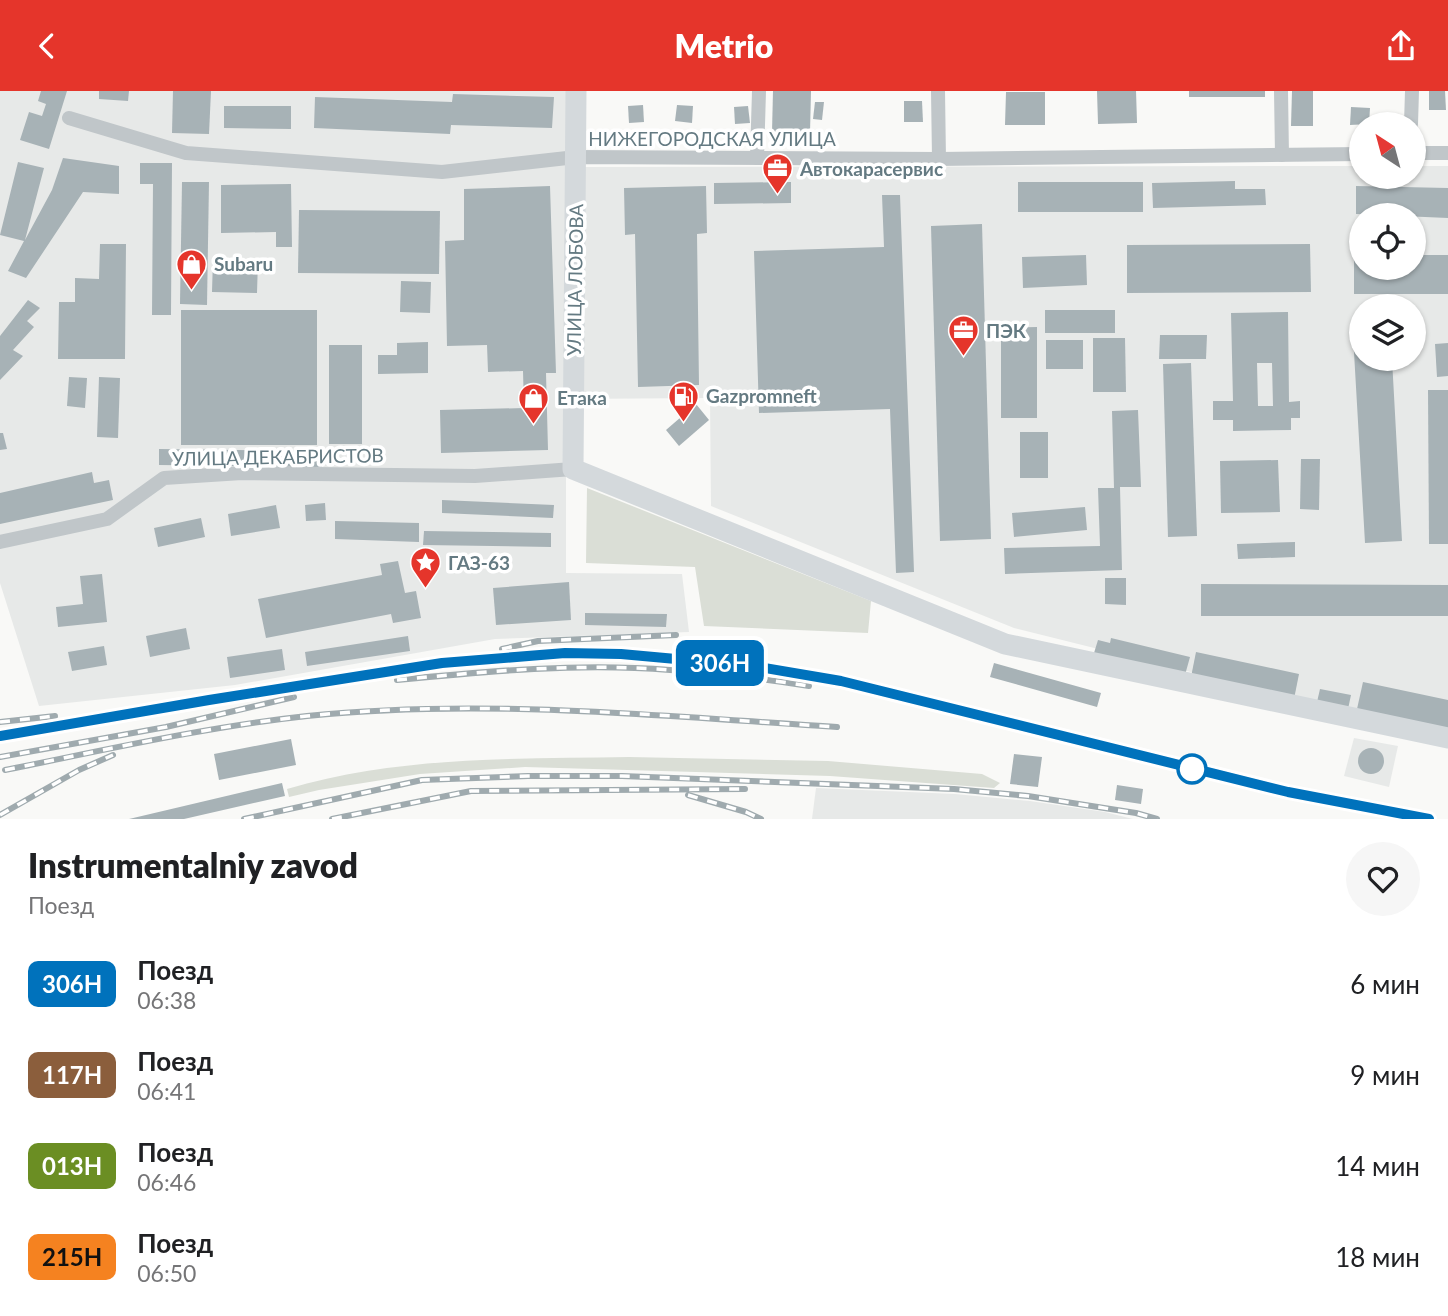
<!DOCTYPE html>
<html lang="ru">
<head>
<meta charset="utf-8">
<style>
	:root { --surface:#fff; --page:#f6f6f6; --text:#202124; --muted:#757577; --accent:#e5352b }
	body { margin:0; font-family:Lato,sans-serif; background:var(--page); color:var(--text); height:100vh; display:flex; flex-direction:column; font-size:26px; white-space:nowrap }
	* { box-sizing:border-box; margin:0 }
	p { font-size:23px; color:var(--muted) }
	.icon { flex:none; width:38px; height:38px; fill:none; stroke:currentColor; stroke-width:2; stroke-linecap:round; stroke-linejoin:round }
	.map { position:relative; height:728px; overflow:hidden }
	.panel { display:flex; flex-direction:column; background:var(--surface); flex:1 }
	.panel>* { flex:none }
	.badge { padding:0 14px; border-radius:10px; font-size:24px; line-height:46px }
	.needle { width:46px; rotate:324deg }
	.controls { position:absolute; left:1349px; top:21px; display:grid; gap:14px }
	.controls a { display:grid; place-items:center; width:77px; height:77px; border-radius:50%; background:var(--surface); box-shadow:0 2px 5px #0004; font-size:35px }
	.map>.badge { position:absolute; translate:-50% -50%; box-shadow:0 0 0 4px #fff }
	.round { display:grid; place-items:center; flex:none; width:74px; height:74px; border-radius:37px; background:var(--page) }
	.summary { display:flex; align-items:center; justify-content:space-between; height:119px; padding:0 28px }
	h1 { font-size:33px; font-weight:800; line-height:52px }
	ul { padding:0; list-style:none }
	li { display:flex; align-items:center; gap:21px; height:91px; padding:0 28px }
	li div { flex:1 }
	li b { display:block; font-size:26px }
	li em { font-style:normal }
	li .badge { min-width:77px; font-weight:700; text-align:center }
	header { display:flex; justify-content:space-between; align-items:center; height:91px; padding:0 28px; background:var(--accent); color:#fff; font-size:32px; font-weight:800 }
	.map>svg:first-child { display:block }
	.built { fill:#e7e9e8; fill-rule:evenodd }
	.green { fill:#daded6 }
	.building { fill:#a7b2b6; fill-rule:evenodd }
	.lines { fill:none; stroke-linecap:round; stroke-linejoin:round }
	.street { stroke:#c0c6c9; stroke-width:14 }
	.secondary { stroke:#d4d9dc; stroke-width:21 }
	.rail-casing { stroke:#9faaae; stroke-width:6 }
	.rail { stroke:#fff; stroke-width:3.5; stroke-dasharray:10; stroke-linecap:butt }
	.line-casing { stroke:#fff; stroke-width:16 }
	.line { stroke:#0072bc; stroke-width:10 }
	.stop-dot { fill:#fff; stroke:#0072bc; stroke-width:3.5 }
	.labels { text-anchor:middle; stroke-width:7; stroke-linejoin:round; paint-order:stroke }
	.street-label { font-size:19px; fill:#647a82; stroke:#fff }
	.poi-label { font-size:19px; font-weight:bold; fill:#647a82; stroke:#fff; text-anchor:start }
</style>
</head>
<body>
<header><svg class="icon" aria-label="back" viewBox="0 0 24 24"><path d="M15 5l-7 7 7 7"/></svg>Metrio<svg class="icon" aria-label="share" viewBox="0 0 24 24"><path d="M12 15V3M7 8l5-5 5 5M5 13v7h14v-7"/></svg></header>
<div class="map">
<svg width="1448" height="728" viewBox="0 0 1448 728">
	<rect width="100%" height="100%" fill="#f9f9f7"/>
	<!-- built -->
	<g class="built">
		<path d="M0 0H569L571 76 1361 75 1362 86H1414V75H1448V645L1014 537 711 415 710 307 566 308V482L682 483 689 541 495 548 235 594 39 615 0 492ZM1362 124H1414V177H1362ZM1362 215H1414V268H1362Z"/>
		<path d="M1354 647 1398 655 1389 696 1344 685Z"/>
		<path d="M816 697 955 703 1030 710 1105 721 1133 728H812Z"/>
	</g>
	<!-- green -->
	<g class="green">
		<path d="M587 397 871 510 868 542 704 535 695 476 586 472Z"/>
		<path d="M629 666 828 670 982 683 1000 692 994 697 830 685 525 676 420 683 319 699 289 706 287 698C399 665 513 668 629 666Z"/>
	</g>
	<!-- building -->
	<g class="building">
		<path d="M41 0H67L49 58 20 49 29 21 42 25 46 13 38 10Z"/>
		<path d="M99 0H129L128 10 99 8Z"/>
		<path d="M173 0H211L209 43 172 42Z"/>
		<path d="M773 0H811L810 42 772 41Z"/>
		<path d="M1097 0H1136L1137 32 1098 33Z"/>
		<rect x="1189" y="0" width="76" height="6"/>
		<path d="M1292 0H1313V35H1291Z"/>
		<path d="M1429 0H1445L1446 19H1429Z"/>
		<path d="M1006 1H1045V34H1005Z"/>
		<path d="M453 3 554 6 552 37 451 34 450 43 314 37 315 6 452 11Z"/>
		<path d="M904 10H922L923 31H904Z"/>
		<path d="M815 11H824L822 29 813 28Z"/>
		<path d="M643 14 644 31 629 32 628 15Z"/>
		<path d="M677 14 693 15 692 32 675 30Z"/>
		<path d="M224 15H291V38L224 37Z"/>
		<path d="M748 15 750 32 735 33 734 16Z"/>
		<path d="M1351 16 1370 17 1369 33 1350 34Z"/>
		<path d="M63 67 119 75V103L83 101 26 187 8 180 24 150 0 144 18 71 44 77 25 149 52 99Z"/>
		<path d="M140 72H172L171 224H152L153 93H140Z"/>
		<path d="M1235 90V98H1265L1266 114 1153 117 1152 92Z"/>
		<path d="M182 91H209L207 214 180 213Z"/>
		<path d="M791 91V112L714 113V92Z"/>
		<rect x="1018" y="91" width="125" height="30"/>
		<path d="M291 93 292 156H276V141L221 142V94Z"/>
		<path d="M550 95 556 282H546L548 359 441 362 440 319 524 317 523 280 488 281 487 254 447 255 445 150 464 149V98Z"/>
		<path d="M706 95 707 142 697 143 699 294 638 296 635 143 625 144 624 97Z"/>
		<path d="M1356 95 1448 97V127L1356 123Z"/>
		<path d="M882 104H900L914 481 896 482 890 318 759 322 754 160 884 156Z"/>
		<path d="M299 119 440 120 439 183 298 182Z"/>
		<path d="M982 133 991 448 940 450 931 135Z"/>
		<path d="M100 153H126L125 268H58L59 211H75V187L99 188Z"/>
		<path d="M1310 153 1311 201 1127 202V154Z"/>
		<path d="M1086 164 1087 194 1023 197 1022 166Z"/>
		<path d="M1354 164H1362V177H1414V164H1448V203H1354Z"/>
		<path d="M213 168 258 169 257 202 212 201Z"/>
		<path d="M401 190 431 191 430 222 400 221Z"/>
		<path d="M28 209 40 217 27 230 34 236 13 259 23 265 0 289V245Z"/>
		<rect x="181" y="219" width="136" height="135"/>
		<rect x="1045" y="219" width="70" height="23"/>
		<path d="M1288 221 1289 311 1300 310V327H1291V339L1233 340V329H1213V310H1233L1231 222ZM1257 272H1272L1273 315H1258Z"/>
		<path d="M1037 236V327H1001V237Z"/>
		<path d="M1362 243V268H1392L1402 450 1365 452 1353 244Z"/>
		<path d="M1160 244H1207L1206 268H1159Z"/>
		<path d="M1093 247H1125L1126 301H1093Z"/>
		<rect x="1046" y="249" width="37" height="29"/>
		<path d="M428 251V282L378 283V264H397V252Z"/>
		<path d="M1448 252V285L1437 286 1435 253Z"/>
		<rect x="329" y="254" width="33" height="99"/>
		<path d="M1191 272 1197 445 1168 446 1163 273Z"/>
		<path d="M69 286 87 287 85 317 67 315Z"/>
		<path d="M99 286 120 287 118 347 97 346Z"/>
		<path d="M1428 299H1448V453H1429Z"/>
		<path d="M696 313 709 329 679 355 666 339Z"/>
		<path d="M1138 319 1141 396H1120L1122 479 1005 483 1004 457 1100 455 1098 397H1114L1112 320Z"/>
		<rect x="1020" y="341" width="28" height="46"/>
		<path d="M0 342H3L7 358 0 359Z"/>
		<path d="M159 358 322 360V376L159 374Z"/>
		<path d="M1301 368H1320L1319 419 1300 418Z"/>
		<path d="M1278 369 1280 421 1221 422 1220 370Z"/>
		<path d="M92 381 94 392 109 389 113 409 0 433V402Z"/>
		<path d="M442 409 554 414 553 427 442 422Z"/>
		<path d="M325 412 326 429 306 430 305 414Z"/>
		<path d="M276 414 280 437 231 445 228 423Z"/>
		<path d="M1085 416 1087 439 1014 446 1012 422Z"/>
		<path d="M201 427 205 446 158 456 154 437Z"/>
		<path d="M335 430 419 432V451L335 448Z"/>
		<path d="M424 440 551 442V456L423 454Z"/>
		<path d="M1295 451V466L1238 468 1237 453Z"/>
		<path d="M398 470 405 502 416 500 421 527 393 532 391 523 266 547 258 508 382 484 380 473Z"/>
		<path d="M102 483 107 531 58 536 56 516 83 513 80 485Z"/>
		<path d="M1105 487H1126V514L1105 513Z"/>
		<path d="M569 491 571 529 496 534 493 497Z"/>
		<path d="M1201 493 1448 494V525H1201Z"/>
		<path d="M585 522 667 523 666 536 585 534Z"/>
		<path d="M186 537 190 558 150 566 146 545Z"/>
		<path d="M408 545 410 560 307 575 305 561Z"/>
		<path d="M1111 547 1190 566 1185 584 1094 562 1098 549 1110 552Z"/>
		<path d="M104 555 107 574 72 580 68 561Z"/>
		<path d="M282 558 285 579 230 587 227 566Z"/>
		<path d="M1196 561 1299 583 1294 608 1191 586Z"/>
		<path d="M994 572 1101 602 1097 616 990 586Z"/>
		<path d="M1363 591 1448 609V637L1357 618Z"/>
		<path d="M1320 598 1351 604 1348 618 1317 611Z"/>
		<path d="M291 648 296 674 219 689 214 663Z"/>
		<circle cx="1371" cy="670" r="13"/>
		<path d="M1014 663 1042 666 1038 696 1010 693Z"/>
		<path d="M282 692 285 705 184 728H129Z"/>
		<path d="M1117 694 1143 698 1141 713 1115 709Z"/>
	</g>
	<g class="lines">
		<!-- street -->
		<g class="street">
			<path d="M938 0 939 68"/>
			<path d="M1281 0 1282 64"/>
			<path d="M69 27 186 62 442 81 576 66 939 68 1362 63"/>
			<path d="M1411 33 1412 0"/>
			<path d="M1414 62H1448"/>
			<path d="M757 67 759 0"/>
			<path d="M0 451 107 428 164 387 242 382 475 385 573 378"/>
		</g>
		<!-- secondary -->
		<path class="secondary" d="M576 0 573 378 1005 553 1448 647"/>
		<defs>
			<g id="rail">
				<path d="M502 558 538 550 676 544"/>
				<path d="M397 589C488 580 580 572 670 579 717 582 763 588 809 595"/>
				<path d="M0 631 55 625"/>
				<path d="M0 645 209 609 442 572 565 562 621 563 753 575 841 590 1288 701 1429 728"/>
				<path d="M0 666 166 636 294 606"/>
				<path d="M5 679C105 659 205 636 307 625 483 607 661 625 837 636"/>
				<path d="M688 704 746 721 761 728"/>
				<path d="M0 724 79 679 113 664"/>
				<path d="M244 728 422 689 528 685H622L954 698 1028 705 1136 722 1157 728"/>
				<path d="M332 728 471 700 745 698"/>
			</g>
		</defs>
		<!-- rail casing -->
		<use href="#rail" class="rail-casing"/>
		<!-- rail -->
		<use href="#rail" class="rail"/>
	</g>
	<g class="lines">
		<defs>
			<path id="line" d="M0 645 209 609 442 572 565 562 621 563 753 575 841 590 1288 701 1429 728"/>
		</defs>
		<!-- line casing -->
		<use href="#line" class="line-casing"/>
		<!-- line -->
		<use href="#line" class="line"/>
	</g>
	<!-- icons -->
	<defs>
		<symbol id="office-pin" viewBox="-11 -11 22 30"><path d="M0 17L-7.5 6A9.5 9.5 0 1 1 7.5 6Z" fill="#e5352b" stroke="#fff"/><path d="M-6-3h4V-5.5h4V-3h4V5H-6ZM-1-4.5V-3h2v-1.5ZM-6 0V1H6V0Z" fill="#fff"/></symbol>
		<symbol id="shop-pin" viewBox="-11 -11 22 30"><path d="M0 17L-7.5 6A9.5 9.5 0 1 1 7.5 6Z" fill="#e5352b" stroke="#fff"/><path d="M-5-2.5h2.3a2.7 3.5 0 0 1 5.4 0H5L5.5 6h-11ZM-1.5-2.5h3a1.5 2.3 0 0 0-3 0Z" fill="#fff"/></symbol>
		<symbol id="fuel-pin" viewBox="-11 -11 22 30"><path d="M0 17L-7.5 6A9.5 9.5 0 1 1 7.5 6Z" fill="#e5352b" stroke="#fff"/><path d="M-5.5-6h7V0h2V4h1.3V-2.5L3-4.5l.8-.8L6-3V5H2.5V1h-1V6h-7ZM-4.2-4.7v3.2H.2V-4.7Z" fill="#fff"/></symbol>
		<symbol id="sight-pin" viewBox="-11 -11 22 30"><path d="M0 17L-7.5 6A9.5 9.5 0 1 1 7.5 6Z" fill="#e5352b" stroke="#fff"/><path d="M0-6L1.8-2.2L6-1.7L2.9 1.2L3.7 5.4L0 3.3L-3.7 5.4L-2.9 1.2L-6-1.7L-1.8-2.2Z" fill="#fff"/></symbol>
	</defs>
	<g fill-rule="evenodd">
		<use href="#office-pin" x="760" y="60" width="35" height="47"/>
		<use href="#shop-pin" x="174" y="156" width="35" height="47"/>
		<use href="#office-pin" x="946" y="222" width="35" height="47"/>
		<use href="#fuel-pin" x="666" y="288" width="35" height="47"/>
		<use href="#shop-pin" x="516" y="290" width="35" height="47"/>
		<use href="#sight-pin" x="408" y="454" width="35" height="47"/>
	</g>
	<!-- markers -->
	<circle class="stop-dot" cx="1192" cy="678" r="14"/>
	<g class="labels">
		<!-- street labels -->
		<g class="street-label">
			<text x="712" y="55">НИЖЕГОРОДСКАЯ УЛИЦА</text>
			<text transform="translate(575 189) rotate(-89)" y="7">УЛИЦА ЛОБОВА</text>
			<text transform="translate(278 366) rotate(-1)" y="7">УЛИЦА ДЕКАБРИСТОВ</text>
		</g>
		<!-- poi labels -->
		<g class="poi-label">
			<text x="800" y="85">Автокарасервис</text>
			<text x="214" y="180">Subaru</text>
			<text x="986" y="247">ПЭК</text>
			<text x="706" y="312">Gazpromneft</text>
			<text x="557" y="314">Етака</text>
			<text x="448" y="479">ГАЗ-63</text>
		</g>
	</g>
</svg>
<div class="controls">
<a><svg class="needle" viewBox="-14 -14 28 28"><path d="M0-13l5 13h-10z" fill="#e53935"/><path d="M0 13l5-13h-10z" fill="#757577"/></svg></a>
<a><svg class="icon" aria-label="locate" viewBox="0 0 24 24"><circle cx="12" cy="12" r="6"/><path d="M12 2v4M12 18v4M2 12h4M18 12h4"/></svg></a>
<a><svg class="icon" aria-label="layers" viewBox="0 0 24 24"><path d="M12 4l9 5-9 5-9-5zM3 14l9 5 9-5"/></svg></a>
</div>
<b class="badge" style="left:720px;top:572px;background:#0072bc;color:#fff">306Н</b>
</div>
<section class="panel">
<div class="summary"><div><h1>Instrumentalniy zavod</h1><p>Поезд</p></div><a class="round"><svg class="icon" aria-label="heart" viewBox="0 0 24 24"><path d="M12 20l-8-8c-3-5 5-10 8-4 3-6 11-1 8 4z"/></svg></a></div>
<ul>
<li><span class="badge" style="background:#0072bc;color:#fff">306Н</span><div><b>Поезд</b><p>06:38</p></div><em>6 мин</em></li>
<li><span class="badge" style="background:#8b5e3c;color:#fff">117Н</span><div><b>Поезд</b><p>06:41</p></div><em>9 мин</em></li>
<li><span class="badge" style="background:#6b8e23;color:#fff">013Н</span><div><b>Поезд</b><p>06:46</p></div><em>14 мин</em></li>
<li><span class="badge" style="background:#f58220;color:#111">215Н</span><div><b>Поезд</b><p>06:50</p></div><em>18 мин</em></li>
</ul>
</section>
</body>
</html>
